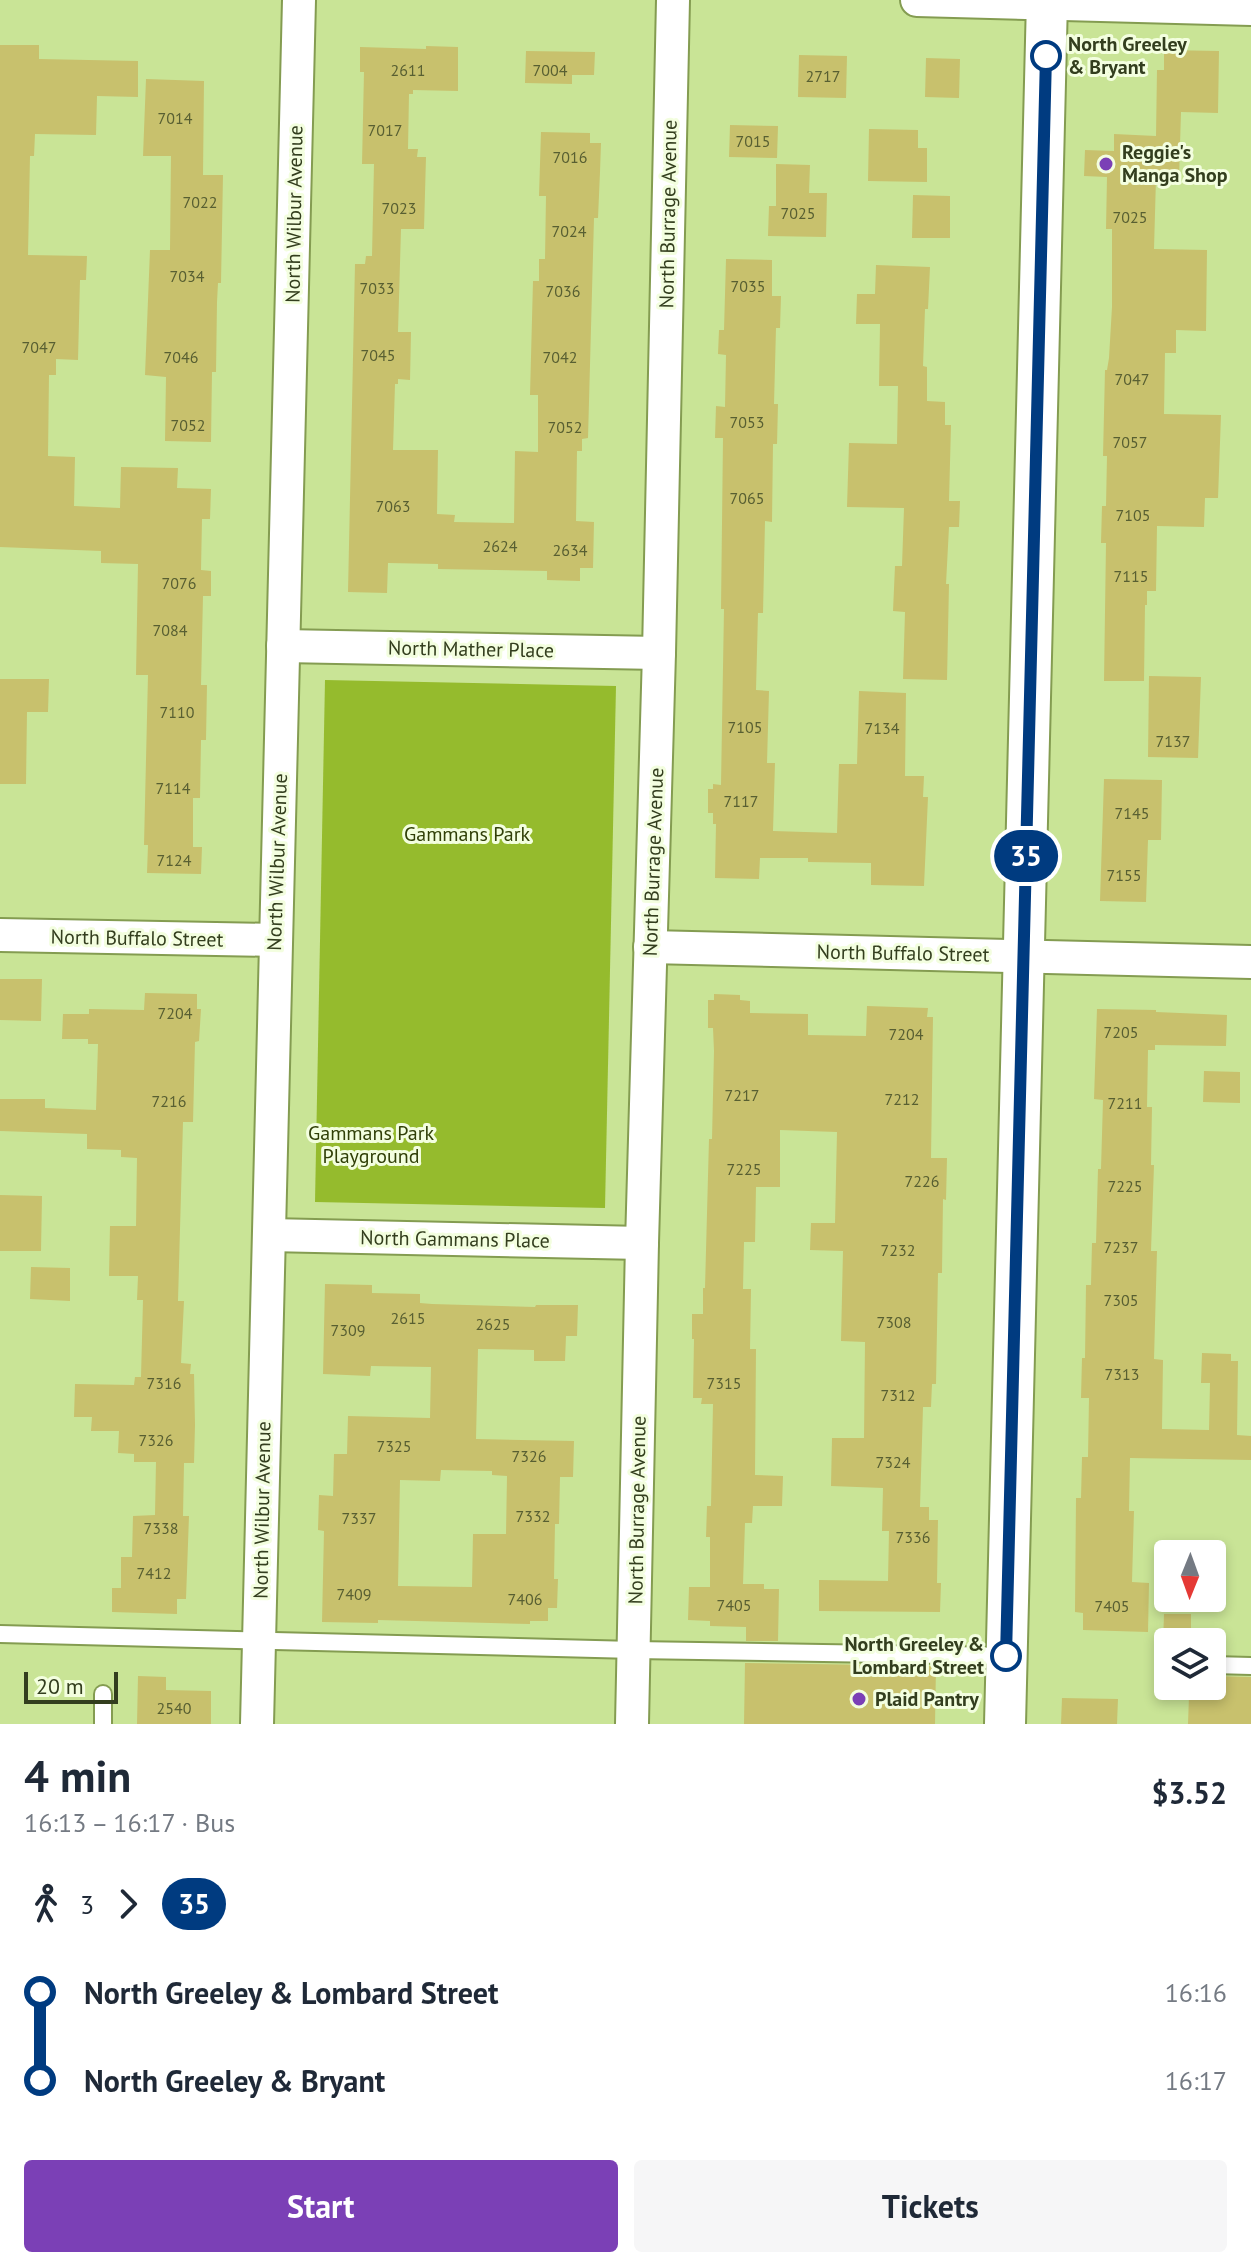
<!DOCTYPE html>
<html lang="en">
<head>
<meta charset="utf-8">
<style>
	:root { --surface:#fff; --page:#f6f6f7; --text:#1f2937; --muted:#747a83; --accent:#7b40b6 }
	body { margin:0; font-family:"PT Sans",sans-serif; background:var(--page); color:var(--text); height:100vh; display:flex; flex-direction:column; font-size:30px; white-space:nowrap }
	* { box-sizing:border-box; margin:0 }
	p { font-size:26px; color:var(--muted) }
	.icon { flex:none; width:44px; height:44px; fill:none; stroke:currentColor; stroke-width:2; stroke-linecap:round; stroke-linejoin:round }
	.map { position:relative; height:1724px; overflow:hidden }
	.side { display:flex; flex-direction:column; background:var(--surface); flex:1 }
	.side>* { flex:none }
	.badge { padding:0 16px; border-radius:26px; font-size:28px; line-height:52px }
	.needle { width:52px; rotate:181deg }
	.buttons { position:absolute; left:1154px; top:1540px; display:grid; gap:16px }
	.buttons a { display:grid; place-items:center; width:72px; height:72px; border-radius:8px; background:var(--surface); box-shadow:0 4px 12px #0003; font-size:40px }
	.scale { position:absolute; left:24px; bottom:20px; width:94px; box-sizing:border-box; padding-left:8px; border:4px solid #333e1e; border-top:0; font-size:22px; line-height:28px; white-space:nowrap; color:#333e1e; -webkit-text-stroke:6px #f3fedf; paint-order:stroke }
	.map>.badge { position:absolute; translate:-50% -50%; box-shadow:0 0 0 4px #fff }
	.legs { display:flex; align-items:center; gap:12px; height:88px; padding:0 24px; font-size:26px }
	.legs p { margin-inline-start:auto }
	.overview { display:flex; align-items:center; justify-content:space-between; height:136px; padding:0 24px }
	h1 { font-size:44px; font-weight:600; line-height:60px }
	.cta { display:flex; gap:16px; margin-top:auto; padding:16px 24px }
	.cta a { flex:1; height:92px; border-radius:8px; background:var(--accent); color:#fff; font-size:32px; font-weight:600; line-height:92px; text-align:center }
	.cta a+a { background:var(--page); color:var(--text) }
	ul { padding:0 24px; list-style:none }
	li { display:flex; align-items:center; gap:28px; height:88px; font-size:30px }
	li i { display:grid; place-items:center; width:12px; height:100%; margin:0 10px; background:currentColor }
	li i::after { content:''; width:20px; height:20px; margin:-10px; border:6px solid; border-radius:50%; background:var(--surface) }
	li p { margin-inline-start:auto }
	li:first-child i { background:linear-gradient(#0000 50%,currentColor 0) }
	li:last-child i { background:linear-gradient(currentColor 50%,#0000 0) }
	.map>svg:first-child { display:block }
	.green { fill:#95bb2d }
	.building { fill:#c8c16d; fill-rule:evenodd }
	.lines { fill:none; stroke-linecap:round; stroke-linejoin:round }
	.service-casing { stroke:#849c51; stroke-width:20 }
	.minor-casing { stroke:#849c51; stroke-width:36 }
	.tertiary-casing { stroke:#849c51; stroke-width:44 }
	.service { stroke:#fff; stroke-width:16 }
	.minor { stroke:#fff; stroke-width:32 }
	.tertiary { stroke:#fff; stroke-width:40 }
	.line-1-casing { stroke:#fff; stroke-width:18 }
	.line-1 { stroke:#003b80; stroke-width:12 }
	.stop-1-dot { fill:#fff; stroke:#003b80; stroke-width:4 }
	.poi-dot { fill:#7b40b6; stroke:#f3fedf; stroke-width:3 }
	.labels { text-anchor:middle; stroke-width:6; stroke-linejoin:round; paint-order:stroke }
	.number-label { font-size:16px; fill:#585f32 }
	.stop-label { font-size:20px; font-weight:bold; fill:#333e1e; stroke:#f3fedf; text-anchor:start }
	.poi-label { font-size:20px; font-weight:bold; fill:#333e1e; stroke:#f3fedf; text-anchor:start }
	.street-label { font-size:20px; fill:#333e1e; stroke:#f3fedf }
	.park-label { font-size:20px; fill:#303f07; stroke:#f3fedf }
</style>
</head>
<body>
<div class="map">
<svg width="1251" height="1724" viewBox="0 0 1251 1724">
	<rect width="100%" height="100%" fill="#c9e496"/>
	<!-- green -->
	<path class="green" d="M325 680 616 686 605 1208 315 1202Z"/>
	<!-- building -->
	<g class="building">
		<path d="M0 45H39V59L138 61V97L97 96 96 135 35 134 34 156H30L28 255 87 256 86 280H80L78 360 56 359V375H49L48 456 75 457 74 506 120 508 121 467 178 468 177 488 211 489 210 519H202L201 570 211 571V596H203L201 685H207L206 740H201L200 798H193V847H202L201 874 147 873 148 845H144L148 675H136L138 564 101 563V551L0 547Z"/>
		<path d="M426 46 458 47V91L413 90V94H409L408 149H418L417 157H426L424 229H401L398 332H411L410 380 398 379V384H395L393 450H438L437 514 455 515 454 522 514 523 515 451 538 452V395H530L533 281H539V259H545L546 196H539L541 132 590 133V143H601L600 172 598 218H594L588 438 582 439V451H577L576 521 594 522 593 568H580V581L547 580V571L438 569V564L388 563 387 593 348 592 355 264H365L366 256H372L374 164H362L364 72H360V47L426 49Z"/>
		<path d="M1164 50 1219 51 1218 113 1181 112 1179 178H1156L1154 249 1207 250 1206 331 1176 330V353H1165L1164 414 1221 415 1218 498H1205L1204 527 1157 526 1156 591H1147V605H1145L1144 681H1104L1106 543H1101L1102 506H1106L1107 456H1103L1105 370H1107L1109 358 1112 307V229H1106L1107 177 1084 176 1085 150 1114 151V134L1156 136 1157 70H1164Z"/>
		<path d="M526 51 595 52 594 75H572V84L525 83Z"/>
		<path d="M799 55 847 56 846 98 798 97Z"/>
		<path d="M926 58 960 59 959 98 925 97Z"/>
		<path d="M146 79 204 81 203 175H223L221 283H218L217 302 216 372H212L211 442 165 441 166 377 145 375 150 250H170L171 156H143Z"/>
		<path d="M730 125 778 126 777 158 729 157Z"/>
		<path d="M869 129 918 130V148H927V182L868 181Z"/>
		<path d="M776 164 810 165 809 193H827L826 237 768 236 769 206H776Z"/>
		<path d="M913 195 950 196V238H912Z"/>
		<path d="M726 259 772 260V296H781L780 328H776L774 404H778L777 444H773L772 522 765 521 763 613H758L756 690 769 691 767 763H775L773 831 837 833 839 764H857L859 691 906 693 905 776H924L923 797H928L924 886 871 885V863L808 862V858H760L759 879 715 878 716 824H713V813H708V789H713V784L721 785 724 609H721L723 438H715L716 406 725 407 726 355 718 354 719 330H724Z"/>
		<path d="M876 265 930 267 928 309H925L923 366 927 367V401L945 402V425H951L949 501H960L959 527H949L946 584H949L947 680 903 679 905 612 893 611 895 566H902L904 508 847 507 849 443 897 444 898 386H879L880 324H856L857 294H875Z"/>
		<path d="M1149 676 1201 677 1198 758 1148 757Z"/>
		<path d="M0 679H49L48 712H27L26 784H0Z"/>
		<path d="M1104 779 1162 780 1161 840H1148L1146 902 1100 901Z"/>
		<path d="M0 979H42L41 1021 0 1020Z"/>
		<path d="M145 993 197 994V1009H201L199 1041 195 1042 193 1122H183L178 1301H184L181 1363 191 1364 190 1374H194L195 1425 194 1463H184L183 1516H189L186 1599H177V1614L112 1612V1588H121V1557H132L133 1516 155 1515 156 1462H134V1454L118 1453 119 1431H91L92 1417H74L75 1384 134 1385 135 1377H141L143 1300H137L138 1276H109L110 1226H136L137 1158 121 1157V1150L87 1149V1134L0 1131V1099H45V1108L96 1110 98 1044H88V1039H62L63 1014H89V1009L144 1010Z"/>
		<path d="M714 994 740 995V1000L750 1001V1013L808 1014V1035L866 1036 867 1006 928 1008 927 1017H933L931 1158H947L946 1200 943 1199 942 1273H938L936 1384H932L931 1407H923L920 1507H929V1520H938L937 1583H941L940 1612 819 1611V1580L888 1581 889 1531H882L883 1488 831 1486 832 1438H864L865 1342 841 1341 843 1251 810 1250 811 1223H835L837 1132 780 1130V1187H756L755 1242H744L743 1289H751L750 1349H756L755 1475 783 1476 782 1506H753L752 1523H745L743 1584H764V1589H779L778 1641H746V1627L710 1626V1621L688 1620 689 1587H710V1537H706L707 1506H711L713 1404H701L702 1398H693L694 1339H692V1314H703V1288H705L709 1139H712L714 1051 713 1028H708V1000H714Z"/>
		<path d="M1097 1009 1156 1010V1012L1227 1015 1226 1046 1155 1045V1050H1148L1147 1107H1152L1151 1165H1154L1151 1251H1157L1154 1359 1163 1360 1162 1429 1209 1430 1210 1383H1201L1202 1353 1231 1354V1361H1238L1237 1435 1251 1436V1460L1130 1458 1129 1511H1134L1132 1582 1149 1583 1148 1632 1083 1630V1613L1075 1612 1076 1498H1081L1082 1457H1088L1089 1398H1081L1082 1358H1085L1086 1285H1091L1092 1243H1096L1098 1169H1101L1103 1100 1094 1099Z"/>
		<path d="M1204 1071 1240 1072V1103L1203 1102Z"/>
		<path d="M0 1195 42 1196 41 1251H0Z"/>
		<path d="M31 1267 70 1268V1301L30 1299Z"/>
		<path d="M325 1284 372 1285V1293L420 1294V1303L432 1304 535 1307 536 1305H578L577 1336H566L565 1361H534V1350L478 1349 476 1439 574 1441 573 1477H560L559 1524H555L554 1579H558L557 1608H548V1621H530V1624L378 1620V1623L322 1622 324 1531 318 1530 319 1495 333 1496 334 1454H347L348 1416 430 1418 431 1367 371 1366 370 1376 323 1374ZM441 1470 492 1471V1475L507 1476 506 1534H473L472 1587 398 1586 400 1480 440 1481Z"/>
		<path d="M1164 1614H1191V1642H1168V1644H1163Z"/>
		<path d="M745 1663 936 1666 935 1724H744Z"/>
		<path d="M138 1676 166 1677V1690L211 1691V1724H137Z"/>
		<path d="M1212 1676 1251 1677V1724H1188L1189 1696H1196V1686H1212Z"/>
		<path d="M1062 1698 1118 1699 1117 1724H1061Z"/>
	</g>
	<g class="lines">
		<defs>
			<g id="service">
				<path d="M0 1634 634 1650 1006 1656"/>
				<path d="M1213 1665 1251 1666"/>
				<path d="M103 1694V1724"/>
			</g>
			<g id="minor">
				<path d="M917 0 1251 9"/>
				<path d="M283 646 659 653"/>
				<path d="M0 935 275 940"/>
				<path d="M650 947 1251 962"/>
				<path d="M269 1235 642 1243"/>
				<path d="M257 1724 299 0"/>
				<path d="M632 1724 642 1243 659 653 673 0"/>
			</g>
			<path id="tertiary" d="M1005 1724 1047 0"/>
		</defs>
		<!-- service casing -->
		<use href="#service" class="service-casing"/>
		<!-- minor casing -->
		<use href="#minor" class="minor-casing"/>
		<!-- tertiary casing -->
		<use href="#tertiary" class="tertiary-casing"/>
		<!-- service -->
		<use href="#service" class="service"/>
		<!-- minor -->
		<use href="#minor" class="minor"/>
		<!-- tertiary -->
		<use href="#tertiary" class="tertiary"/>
	</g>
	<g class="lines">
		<defs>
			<path id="line-1" d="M1006 1656 1046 56"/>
		</defs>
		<!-- line-1 casing -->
		<use href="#line-1" class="line-1-casing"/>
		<!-- line-1 -->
		<use href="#line-1" class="line-1"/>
	</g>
	<!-- markers -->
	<g class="stop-1-dot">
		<circle cx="1046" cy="56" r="14"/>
		<circle cx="1006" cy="1656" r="14"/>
	</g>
	<g class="poi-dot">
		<circle cx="1106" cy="164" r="8"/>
		<circle cx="859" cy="1699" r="8"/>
	</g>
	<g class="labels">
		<!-- number labels -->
		<g class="number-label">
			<text x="408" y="76">2611</text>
			<text x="550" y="76">7004</text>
			<text x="823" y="82">2717</text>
			<text x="175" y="124">7014</text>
			<text x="385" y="136">7017</text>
			<text x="753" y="147">7015</text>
			<text x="570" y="163">7016</text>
			<text x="200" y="208">7022</text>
			<text x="399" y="214">7023</text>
			<text x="798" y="219">7025</text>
			<text x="1130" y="223">7025</text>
			<text x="569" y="237">7024</text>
			<text x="187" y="282">7034</text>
			<text x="748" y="292">7035</text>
			<text x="377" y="294">7033</text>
			<text x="563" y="297">7036</text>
			<text x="39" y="353">7047</text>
			<text x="378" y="361">7045</text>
			<text x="181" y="363">7046</text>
			<text x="560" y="363">7042</text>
			<text x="1132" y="385">7047</text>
			<text x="747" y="428">7053</text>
			<text x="188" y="431">7052</text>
			<text x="565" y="433">7052</text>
			<text x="1130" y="448">7057</text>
			<text x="747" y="504">7065</text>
			<text x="393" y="512">7063</text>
			<text x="1133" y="521">7105</text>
			<text x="500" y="552">2624</text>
			<text x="570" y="556">2634</text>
			<text x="1131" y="582">7115</text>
			<text x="179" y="589">7076</text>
			<text x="170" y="636">7084</text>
			<text x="177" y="718">7110</text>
			<text x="745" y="733">7105</text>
			<text x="882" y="734">7134</text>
			<text x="1173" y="747">7137</text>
			<text x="173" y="794">7114</text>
			<text x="741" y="807">7117</text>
			<text x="1132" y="819">7145</text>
			<text x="174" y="866">7124</text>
			<text x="1124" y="881">7155</text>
			<text x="175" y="1019">7204</text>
			<text x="1121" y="1038">7205</text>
			<text x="906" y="1040">7204</text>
			<text x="742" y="1101">7217</text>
			<text x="902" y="1105">7212</text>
			<text x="169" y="1107">7216</text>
			<text x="1125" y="1109">7211</text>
			<text x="744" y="1175">7225</text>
			<text x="922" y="1187">7226</text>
			<text x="1125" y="1192">7225</text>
			<text x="1121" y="1253">7237</text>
			<text x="898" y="1256">7232</text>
			<text x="1121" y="1306">7305</text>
			<text x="408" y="1324">2615</text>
			<text x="894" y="1328">7308</text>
			<text x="493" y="1330">2625</text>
			<text x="348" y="1336">7309</text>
			<text x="1122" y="1380">7313</text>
			<text x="164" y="1389">7316</text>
			<text x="724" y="1389">7315</text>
			<text x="898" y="1401">7312</text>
			<text x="156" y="1446">7326</text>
			<text x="394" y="1452">7325</text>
			<text x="529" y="1462">7326</text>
			<text x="893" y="1468">7324</text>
			<text x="533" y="1522">7332</text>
			<text x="359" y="1524">7337</text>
			<text x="161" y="1534">7338</text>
			<text x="913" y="1543">7336</text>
			<text x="154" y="1579">7412</text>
			<text x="354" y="1600">7409</text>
			<text x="525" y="1605">7406</text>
			<text x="734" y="1611">7405</text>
			<text x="1112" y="1612">7405</text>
			<text x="174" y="1714">2540</text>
		</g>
		<!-- stop labels -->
		<g class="stop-label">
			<text x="1068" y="51">North Greeley<tspan x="1068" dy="23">&amp; Bryant</tspan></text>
			<text x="984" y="1651" text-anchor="end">North Greeley &amp;<tspan x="984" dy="23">Lombard Street</tspan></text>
		</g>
		<!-- poi labels -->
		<g class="poi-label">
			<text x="1122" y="159">Reggie's<tspan x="1122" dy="23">Manga Shop</tspan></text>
			<text x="875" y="1706">Plaid Pantry</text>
		</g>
		<!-- street labels -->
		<g class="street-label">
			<text transform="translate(294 214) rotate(-89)" y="7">North Wilbur Avenue</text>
			<text transform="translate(668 214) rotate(-89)" y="7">North Burrage Avenue</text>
			<text transform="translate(471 649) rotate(1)" y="7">North Mather Place</text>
			<text transform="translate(277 862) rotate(-88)" y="7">North Wilbur Avenue</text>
			<text transform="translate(653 862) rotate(-88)" y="7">North Burrage Avenue</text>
			<text transform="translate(137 938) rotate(1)" y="7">North Buffalo Street</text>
			<text transform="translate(903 953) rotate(1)" y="7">North Buffalo Street</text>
			<text transform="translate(455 1239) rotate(1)" y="7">North Gammans Place</text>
			<text transform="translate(262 1510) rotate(-89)" y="7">North Wilbur Avenue</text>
			<text transform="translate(637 1510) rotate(-89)" y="7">North Burrage Avenue</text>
		</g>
		<!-- park labels -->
		<g class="park-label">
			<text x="467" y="841">Gammans Park</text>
			<text x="371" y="1140">Gammans Park<tspan x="371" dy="23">Playground</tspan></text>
		</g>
	</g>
</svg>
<div class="buttons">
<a><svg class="needle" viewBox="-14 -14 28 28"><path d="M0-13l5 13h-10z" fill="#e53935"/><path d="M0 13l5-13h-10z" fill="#747a83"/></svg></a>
<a><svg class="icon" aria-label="layers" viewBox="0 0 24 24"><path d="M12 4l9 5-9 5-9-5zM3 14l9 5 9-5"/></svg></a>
</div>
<div class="scale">20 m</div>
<b class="badge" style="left:1026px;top:856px;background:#003b80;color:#fff">35</b>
</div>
<section class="side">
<div class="overview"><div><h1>4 min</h1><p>16:13 – 16:17 · Bus</p></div><b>$3.52</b></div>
<div class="legs"><svg class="icon" aria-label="walk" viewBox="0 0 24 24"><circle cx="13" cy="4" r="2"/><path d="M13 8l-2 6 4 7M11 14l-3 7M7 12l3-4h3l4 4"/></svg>3<svg class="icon" aria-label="forward" viewBox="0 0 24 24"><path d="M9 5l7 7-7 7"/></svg><b class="badge" style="background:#003b80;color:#fff">35</b></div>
<ul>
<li><i style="color:#003b80"></i><b>North Greeley &amp; Lombard Street</b><p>16:16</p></li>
<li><i style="color:#003b80"></i><b>North Greeley &amp; Bryant</b><p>16:17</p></li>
</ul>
<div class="cta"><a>Start</a><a>Tickets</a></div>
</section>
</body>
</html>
